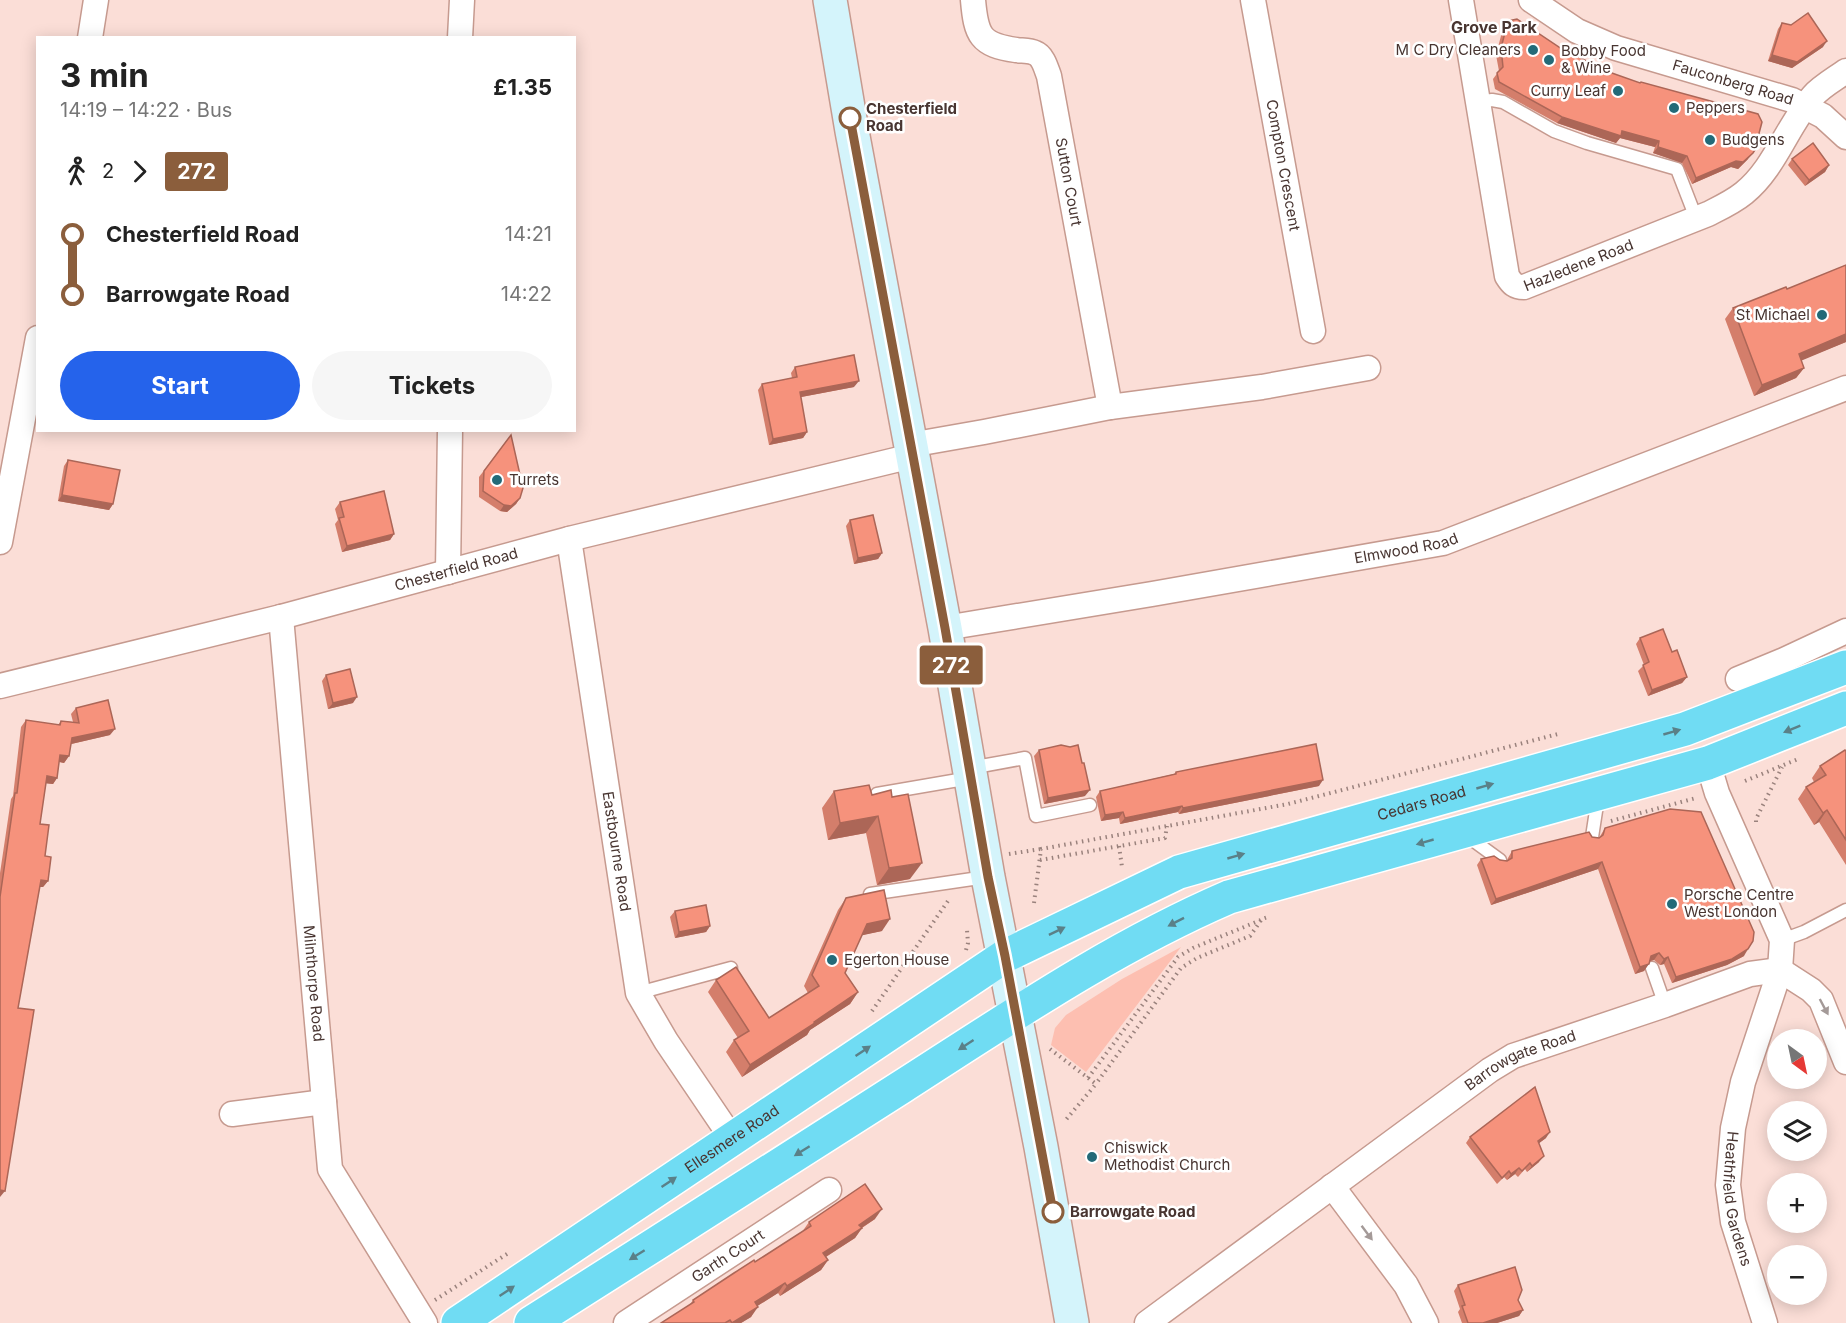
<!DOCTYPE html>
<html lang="en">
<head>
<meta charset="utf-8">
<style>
	:root { --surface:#fff; --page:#f6f6f6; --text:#222; --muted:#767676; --accent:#2563eb }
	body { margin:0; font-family:Inter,sans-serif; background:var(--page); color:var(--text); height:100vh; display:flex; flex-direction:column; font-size:22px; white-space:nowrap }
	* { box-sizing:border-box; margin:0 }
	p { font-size:20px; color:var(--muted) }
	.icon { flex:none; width:33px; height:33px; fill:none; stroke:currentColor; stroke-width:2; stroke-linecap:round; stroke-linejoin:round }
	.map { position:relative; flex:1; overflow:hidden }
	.sheet { position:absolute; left:36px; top:36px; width:540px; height:396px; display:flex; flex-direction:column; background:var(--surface); border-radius:0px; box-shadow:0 3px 15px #0003 }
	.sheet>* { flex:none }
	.badge { padding:0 12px; border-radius:4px; font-size:21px; line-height:39px }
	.needle { width:39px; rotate:147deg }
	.controls { position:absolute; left:1767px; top:1029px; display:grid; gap:12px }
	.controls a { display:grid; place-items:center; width:60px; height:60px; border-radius:50%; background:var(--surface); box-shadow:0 3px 15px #0003; font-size:30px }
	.map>.badge { position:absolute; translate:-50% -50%; box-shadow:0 0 0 3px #fff }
	.legs { display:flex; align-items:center; gap:9px; height:66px; padding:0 24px; font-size:20px }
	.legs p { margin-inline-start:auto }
	.overview { display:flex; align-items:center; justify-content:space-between; height:102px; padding:0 24px }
	h1 { font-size:33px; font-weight:700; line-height:45px }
	.cta { display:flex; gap:12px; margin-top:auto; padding:12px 24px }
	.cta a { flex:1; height:69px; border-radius:36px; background:var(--accent); color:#fff; font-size:24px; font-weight:700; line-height:69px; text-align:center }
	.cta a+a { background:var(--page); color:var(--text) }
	ul { padding:0 24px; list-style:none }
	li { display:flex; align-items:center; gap:21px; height:60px; font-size:22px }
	li i { display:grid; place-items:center; width:9px; height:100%; margin:0 8px; background:currentColor }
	li i::after { content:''; width:15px; height:15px; margin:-8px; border:4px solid; border-radius:50%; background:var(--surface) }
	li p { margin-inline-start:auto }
	li:first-child i { background:linear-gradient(#0000 50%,currentColor 0) }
	li:last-child i { background:linear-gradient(currentColor 50%,#0000 0) }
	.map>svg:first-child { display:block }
	.green { fill:#fdbfb1 }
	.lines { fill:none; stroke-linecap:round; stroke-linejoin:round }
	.lane-casing { stroke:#c69a8f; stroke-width:15 }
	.street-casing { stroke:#c69a8f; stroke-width:27 }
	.secondary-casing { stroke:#c69a8f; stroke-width:36 }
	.highway-casing { stroke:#fff; stroke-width:36 }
	.path { stroke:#9a827d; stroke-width:4; stroke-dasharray:1.5 4.5; stroke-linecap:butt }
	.lane { stroke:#fff; stroke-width:12 }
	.street { stroke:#fff; stroke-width:24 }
	.secondary { stroke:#d4f4fb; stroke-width:33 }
	.highway { stroke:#70dcf3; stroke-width:33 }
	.wall { fill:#d47e6b }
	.shaded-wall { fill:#ac6657 }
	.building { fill:#f6927c; stroke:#ac6657; stroke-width:1.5 }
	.oneway { fill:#5a8088 }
	.oneway2 { fill:#a49a98 }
	.line-1-casing { stroke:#fff; stroke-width:14 }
	.line-1 { stroke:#8b5e3c; stroke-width:9 }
	.poi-dot { fill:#236a78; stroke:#fff; stroke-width:2 }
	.stop-1-dot { fill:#fff; stroke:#8b5e3c; stroke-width:3 }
	.labels { text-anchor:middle; stroke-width:5; stroke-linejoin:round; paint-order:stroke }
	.poi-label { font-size:15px; fill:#483531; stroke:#fff; text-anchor:start }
	.street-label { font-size:15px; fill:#483531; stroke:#fff }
	.stop-label { font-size:15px; font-weight:bold; fill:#483531; stroke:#fff; text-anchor:start }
	.neighbourhood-label { font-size:16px; font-weight:bold; fill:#483531; stroke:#fff }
</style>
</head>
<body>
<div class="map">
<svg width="1846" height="1323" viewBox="0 0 1846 1323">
	<rect width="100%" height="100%" fill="#fbded7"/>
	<!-- green -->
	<path class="green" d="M1181 947 1086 1072 1051 1045 1055 1028 1066 1015 1122 979Z"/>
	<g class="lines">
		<defs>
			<g id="lane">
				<path d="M1478 102 1492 100 1503 102 1554 131 1587 143 1677 169 1696 218"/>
				<path d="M970 768 1025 758 1036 816 1090 805"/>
				<path d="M877 794 970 778"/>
				<path d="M1467 836 1500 860"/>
				<path d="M1592 837 1598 798"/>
				<path d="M870 894 986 877"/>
				<path d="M1782 940 1804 932 1846 910"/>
				<path d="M1652 968 1665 1005"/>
				<path d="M638 993 731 968"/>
			</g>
			<g id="street">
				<path id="s1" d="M973 0C976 35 980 45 1016 50 1021 51 1029 50 1035 53 1043 56 1046 68 1049 76L1110 407"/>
				<path id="s2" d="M1253 0 1313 331"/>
				<path id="s3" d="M1461 0 1507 276C1512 284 1515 287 1524 287L1708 214C1720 208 1733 202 1744 193 1775 168 1787 126 1813 96 1822 86 1835 79 1846 71"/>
				<path id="s4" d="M1531 0 1577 31 1616 48 1792 100 1823 116 1846 137"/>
				<path d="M90 38 96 0"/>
				<path d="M460 38 462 0"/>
				<path d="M910 445 984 432 1110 407 1262 387 1368 368"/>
				<path id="s5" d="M569 539 638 993 666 1041 733 1140"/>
				<path d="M0 542 38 338"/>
				<path d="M448 572 450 430"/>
				<path id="s6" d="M281 617 330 1169 425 1323"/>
				<path id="s7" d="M945 628 1152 594 1443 543 1846 388"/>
				<path d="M1738 679 1784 660 1846 631"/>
				<path id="s8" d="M0 686 281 617 569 539 912 456"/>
				<path id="s9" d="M1708 763 1717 793 1782 940 1780 970 1743 1082 1733 1128 1728 1185 1733 1222 1765 1323"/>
				<path d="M1780 970 1811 990 1821 1000 1846 1062"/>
				<path d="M232 1114 324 1102"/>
				<path d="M1332 1186 1406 1285 1426 1323"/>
				<path id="s10" d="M626 1323 829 1190"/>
				<path id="s11" d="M1147 1323 1490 1070 1513 1056 1665 1005 1750 974 1780 970"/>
			</g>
			<path id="secondary" d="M830 0 852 131 945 628 988 877 1041 1147 1072 1323"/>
			<g id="highway">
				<path id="s12" d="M458 1323 1005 956 1179 872 1685 729 1846 667"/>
				<path d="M531 1323C655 1244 779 1166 903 1086 1009 1018 1113 947 1229 897L1708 763 1846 708"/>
			</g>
		</defs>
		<!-- lane casing -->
		<use href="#lane" class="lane-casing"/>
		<!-- street casing -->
		<use href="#street" class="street-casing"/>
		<!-- secondary casing -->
		<use href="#secondary" class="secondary-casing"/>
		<!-- highway casing -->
		<use href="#highway" class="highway-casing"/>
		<!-- path -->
		<g class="path">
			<path d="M1745 781 1798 759"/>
			<path d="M1611 821 1696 798"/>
			<path d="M1756 822V819L1782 767"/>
			<path d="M1119 846 1122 867"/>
			<path d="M1009 854 1041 849"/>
			<path d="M1040 860 1165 838 1167 826"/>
			<path d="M1034 903 1041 849 1288 804 1558 734"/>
			<path d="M966 950 968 943 967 930"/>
			<path d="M872 1011 950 898"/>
			<path d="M1050 1049 1096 1084 1064 1122"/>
			<path d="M1088 1078 1178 957 1193 948 1261 920"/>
			<path d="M1098 1081 1181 968 1197 958 1250 936 1262 919 1268 917"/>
			<path d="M435 1300 510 1252"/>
		</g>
		<!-- lane -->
		<use href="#lane" class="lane"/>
		<!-- street -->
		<use href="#street" class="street"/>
		<!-- secondary -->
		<use href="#secondary" class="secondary"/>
		<!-- highway -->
		<use href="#highway" class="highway"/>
	</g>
	<!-- wall -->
	<g class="wall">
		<path d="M1508 21 1562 49 1748 159 1738 169 1731 167 1692 184 1682 163 1653 153 1655 147 1620 138 1616 143 1557 123 1495 89 1493 79 1499 71 1496 55 1503 28Z"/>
		<path d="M1782 23 1823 47 1792 68 1768 61 1778 29Z"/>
		<path d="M1792 159 1829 165 1825 172 1805 186 1788 165Z"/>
		<path d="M1846 265V342L1801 360 1804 368 1796 378 1754 396 1725 319 1733 308 1787 289Z"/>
		<path d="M795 367 854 387 801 397 807 432 803 438 769 445 758 390 762 384 792 378 791 373Z"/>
		<path d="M511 435 520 498 516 504 507 512 500 511 479 497V477Z"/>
		<path d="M68 460 113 504 109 510 58 501 64 466Z"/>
		<path d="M340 502 394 534 390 540 342 552 335 524 338 520 335 509Z"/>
		<path d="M850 520 882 553 878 559 854 564 846 526Z"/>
		<path d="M1640 638 1672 652 1687 677 1682 683 1648 696 1638 671 1644 665 1636 644Z"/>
		<path d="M326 675 353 703 328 709 322 681Z"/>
		<path d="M76 708 110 735 71 744 69 756 64 763 59 762 57 778 53 784 46 783 40 824 48 881 43 887H40L18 1008 0 1197V873L11 799 13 796 21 727 26 720 58 725 61 721 73 722 71 714Z"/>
		<path d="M1039 750 1085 796 1044 804 1034 756Z"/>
		<path d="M1846 751V865L1819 822 1814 825 1798 799 1806 787 1814 782 1812 778 1820 766Z"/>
		<path d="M1176 772 1319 786 1179 814 1178 812 1120 824 1119 818 1101 821 1096 797 1100 791 1174 774Z"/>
		<path d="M834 791 892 797 910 879 877 885 866 833 828 840 822 808Z"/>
		<path d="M1605 828 1744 956 1727 965 1672 983 1664 964 1660 965 1654 960 1650 961 1644 971 1635 974 1598 869 1491 905 1477 865 1481 859 1507 861 1508 858 1512 851 1592 837 1599 838Z"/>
		<path d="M846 898 882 931 862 935 845 973 858 992 850 1004 810 1030 807 1035 742 1077 726 1052 734 1040 738 1038 708 992 716 980 769 1018 808 993 804 986 838 910Z"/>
		<path d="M675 911 710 926 706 932 675 938 670 917Z"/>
		<path d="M1470 1137 1546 1138 1539 1143V1162L1527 1172 1525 1169 1518 1177 1515 1174 1507 1180 1504 1177 1497 1184 1466 1143Z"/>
		<path d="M875 1219 862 1228 855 1238 826 1257 828 1260 821 1270 780 1296 778 1293 757 1306 751 1317 741 1323H661L689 1306 693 1300 802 1232 809 1222Z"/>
		<path d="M1458 1285 1518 1300 1523 1310 1519 1316 1497 1323H1462L1458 1312 1460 1309 1454 1291Z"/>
	</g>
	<!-- shaded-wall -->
	<g class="shaded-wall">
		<path d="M1827 41 1823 47 1792 68 1768 61 1772 55Z"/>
		<path d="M1562 117 1622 131 1659 141 1655 147 1620 138 1616 143 1557 123Z"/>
		<path d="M1658 147 1687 156 1682 163 1653 153Z"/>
		<path d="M1753 153 1748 159 1738 169 1731 167 1692 184 1696 178Z"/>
		<path d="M1829 165 1825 172 1805 186 1809 180Z"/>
		<path d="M1846 334V342L1791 365 1799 354Z"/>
		<path d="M1804 368 1796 378 1754 396 1762 385Z"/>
		<path d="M859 381 854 387 796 398 800 392Z"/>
		<path d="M807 432 803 438 769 445 773 439Z"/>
		<path d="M62 495 113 504 109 510 58 501Z"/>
		<path d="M520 498 516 504 507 512 500 511 504 505Z"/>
		<path d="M394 534 390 540 342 552 347 546Z"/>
		<path d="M882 553 878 559 854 564 858 558Z"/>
		<path d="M1687 677 1682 683 1648 696 1652 690Z"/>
		<path d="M357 697 353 703 328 709 333 703Z"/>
		<path d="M115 729 110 735 67 745 72 738Z"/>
		<path d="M60 755 69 756 64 763 56 761Z"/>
		<path d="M47 776 57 778 53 784 42 783Z"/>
		<path d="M1323 780 1319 786 1179 814 1183 808Z"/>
		<path d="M1090 790 1085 796 1044 804 1048 798Z"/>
		<path d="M1182 806 1178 812 1120 824 1125 818Z"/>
		<path d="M1827 810 1819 822 1814 825 1823 813Z"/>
		<path d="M1123 812 1119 818 1101 821 1105 815Z"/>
		<path d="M878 816 866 833 828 840 840 823Z"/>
		<path d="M1602 862 1598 869 1491 905 1496 899Z"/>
		<path d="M922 863 910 879 877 885 889 868Z"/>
		<path d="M41 880 48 881 43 887H36Z"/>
		<path d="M890 919 882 931 859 936 867 924Z"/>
		<path d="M710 926 706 932 675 938 679 932Z"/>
		<path d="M1748 949 1744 956 1727 965 1672 983 1676 977Z"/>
		<path d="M1659 953 1654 960 1646 962 1651 956Z"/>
		<path d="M1668 957 1664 964 1660 965 1664 959Z"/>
		<path d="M1649 964 1644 971 1635 974 1640 967Z"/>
		<path d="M858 992 850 1004 810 1030 807 1035 742 1077 750 1065Z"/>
		<path d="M1550 1132 1546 1138 1534 1147 1538 1141Z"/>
		<path d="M1544 1156 1539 1162 1527 1172 1532 1166Z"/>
		<path d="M1519 1168 1515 1174 1507 1180 1511 1174Z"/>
		<path d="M0 1190 5 1191 0 1197Z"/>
		<path d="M882 1209 875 1219 852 1234 859 1225Z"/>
		<path d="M862 1228 855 1238 816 1263 823 1253Z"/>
		<path d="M828 1260 821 1270 780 1296 787 1286Z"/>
		<path d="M785 1283 778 1293 748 1312 755 1302Z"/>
		<path d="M758 1307 751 1317 741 1323H732Z"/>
		<path d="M1523 1310 1519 1316 1497 1323H1483Z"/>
	</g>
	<!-- building -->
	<g class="building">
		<path d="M1808 13 1827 41 1797 62 1772 55 1782 23 1791 25Z"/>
		<path d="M1517 19 1562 49 1609 72 1640 83 1641 82 1758 114 1762 122 1757 141 1760 142 1753 153 1743 162 1736 161 1696 178 1687 156 1658 147 1659 141 1622 131 1621 136 1562 117 1499 82 1497 73 1503 67 1501 48 1508 21Z"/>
		<path d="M1813 143 1829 165 1809 180 1792 159Z"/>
		<path d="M1846 265V334L1799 354 1804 368 1762 385 1733 308 1786 287 1787 289Z"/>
		<path d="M854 355 859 381 800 392 807 432 773 439 762 384 797 377 795 367Z"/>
		<path d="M511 435 523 488 520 498 511 506 504 505 483 491 484 471Z"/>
		<path d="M68 460 120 470 113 504 62 495Z"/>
		<path d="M384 491 394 534 347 546 339 518 344 517 340 502Z"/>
		<path d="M873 515 882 553 858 558 850 520Z"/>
		<path d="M1663 629 1672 652 1677 650 1687 677 1652 690 1643 665 1649 662 1640 638Z"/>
		<path d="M350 669 357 697 333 703 326 675Z"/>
		<path d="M108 700 115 729 72 738 69 756 60 755 57 778 47 776 40 824 49 825 45 856 51 857 48 881 41 880 18 1008 34 1010 5 1191 0 1190V897L15 793H17L26 720 60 725 61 721 79 723 76 708Z"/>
		<path d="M1316 744 1323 780 1183 808 1182 806 1125 818 1123 812 1105 815 1100 791 1176 774V772Z"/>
		<path d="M1061 745 1070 747 1078 745 1082 763H1084L1090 790 1048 798 1039 750Z"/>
		<path d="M1845 750 1846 751V840L1827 810 1823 813 1806 787 1826 775 1820 766Z"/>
		<path d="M869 785 872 795 891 790 892 797 908 794 922 863 889 868 878 816 840 823 834 791Z"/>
		<path d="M1670 809 1701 812 1754 932 1753 941 1748 949 1732 959 1676 977 1668 957 1664 959 1659 953 1651 956 1649 964 1640 967 1602 862 1496 899 1481 859 1494 856 1500 860 1507 861 1512 858V851L1589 832 1592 837 1599 838 1603 835 1605 828Z"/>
		<path d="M884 890 890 919 867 924 845 973 858 992 814 1022 815 1023 750 1065 734 1040 749 1031 716 980 736 967 769 1018 819 986 812 975 846 898Z"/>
		<path d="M706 905 710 926 679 932 675 911Z"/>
		<path d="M1535 1087 1550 1132 1538 1141 1544 1156 1532 1166 1530 1163 1522 1171 1519 1168 1511 1174 1509 1171 1502 1178 1470 1137Z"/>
		<path d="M865 1184 882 1209 859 1225 862 1228 823 1253 828 1260 787 1286 785 1283 755 1302 758 1307 732 1323 730 1320 725 1323H661L694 1302 693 1300 734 1273 754 1260 755 1262 811 1226 809 1222Z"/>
		<path d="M1515 1267 1522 1290 1518 1300 1523 1310 1483 1323H1468L1462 1306 1465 1305 1458 1285Z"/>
	</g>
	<!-- one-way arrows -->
	<defs><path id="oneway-solid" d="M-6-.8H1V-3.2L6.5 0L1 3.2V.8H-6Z" transform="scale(1.5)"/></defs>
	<g class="oneway">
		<use href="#oneway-solid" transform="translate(1792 729) rotate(158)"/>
		<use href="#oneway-solid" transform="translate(1672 732) rotate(-16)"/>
		<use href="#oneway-solid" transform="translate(1485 786) rotate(-16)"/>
		<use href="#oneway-solid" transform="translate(1425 842) rotate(164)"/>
		<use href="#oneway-solid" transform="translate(1236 856) rotate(-16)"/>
		<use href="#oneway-solid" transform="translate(1176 922) rotate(153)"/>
		<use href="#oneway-solid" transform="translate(1057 931) rotate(-26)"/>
		<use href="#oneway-solid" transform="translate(966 1045) rotate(147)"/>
		<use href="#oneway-solid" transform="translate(863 1051) rotate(-34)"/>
		<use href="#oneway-solid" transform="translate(802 1151) rotate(148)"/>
		<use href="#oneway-solid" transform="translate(669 1182) rotate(-34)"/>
		<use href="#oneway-solid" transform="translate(637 1255) rotate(148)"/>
		<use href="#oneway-solid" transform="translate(507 1291) rotate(-34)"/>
	</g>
	<g class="oneway2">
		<use href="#oneway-solid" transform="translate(1824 1007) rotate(62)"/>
		<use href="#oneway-solid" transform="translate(1367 1233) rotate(53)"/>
	</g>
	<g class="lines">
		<defs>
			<path id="line-1" d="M850 118 945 628 988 877 1005 956 1053 1212"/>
		</defs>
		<!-- line-1 casing -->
		<use href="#line-1" class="line-1-casing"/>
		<!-- line-1 -->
		<use href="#line-1" class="line-1"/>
	</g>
	<!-- markers -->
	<g class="poi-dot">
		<circle cx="1533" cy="50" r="6"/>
		<circle cx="1549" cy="60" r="6"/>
		<circle cx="1618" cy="91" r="6"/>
		<circle cx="1674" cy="108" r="6"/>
		<circle cx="1710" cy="140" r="6"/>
		<circle cx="1822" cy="315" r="6"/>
		<circle cx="497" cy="480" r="6"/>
		<circle cx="1672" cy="904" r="6"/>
		<circle cx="832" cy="960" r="6"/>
		<circle cx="1092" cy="1157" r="6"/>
	</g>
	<g class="stop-1-dot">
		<circle cx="850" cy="118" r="10"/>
		<circle cx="1053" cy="1212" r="10"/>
	</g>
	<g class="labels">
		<!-- poi labels -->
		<g class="poi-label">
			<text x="1521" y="55" text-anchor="end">M C Dry Cleaners</text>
			<text x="1561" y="56">Bobby Food<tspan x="1561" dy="17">&amp; Wine</tspan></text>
			<text x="1606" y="96" text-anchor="end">Curry Leaf</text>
			<text x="1686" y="113">Peppers</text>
			<text x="1722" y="145">Budgens</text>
			<text x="1810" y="320" text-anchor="end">St Michael</text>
			<text x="509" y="485">Turrets</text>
			<text x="1684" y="900">Porsche Centre<tspan x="1684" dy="17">West London</tspan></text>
			<text x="844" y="965">Egerton House</text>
			<text x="1104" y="1153">Chiswick<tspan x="1104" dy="17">Methodist Church</tspan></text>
		</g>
		<!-- street labels -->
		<g class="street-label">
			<text dy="5" stroke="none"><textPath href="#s4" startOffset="220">Fauconberg Road</textPath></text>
			<text dy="5" stroke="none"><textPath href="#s2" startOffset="168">Compton Crescent</textPath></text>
			<text dy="5" stroke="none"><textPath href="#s1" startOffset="230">Sutton Court</textPath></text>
			<text dy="5" stroke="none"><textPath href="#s3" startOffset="360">Hazledene Road</textPath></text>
			<text dy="5" stroke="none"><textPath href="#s7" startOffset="468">Elmwood Road</textPath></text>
			<text dy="5" stroke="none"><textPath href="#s8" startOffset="471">Chesterfield Road</textPath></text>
			<text dy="5" stroke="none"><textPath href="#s12" startOffset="1104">Cedars Road</textPath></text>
			<text dy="5" stroke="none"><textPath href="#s5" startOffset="316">Eastbourne Road</textPath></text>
			<text dy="5" stroke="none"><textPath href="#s6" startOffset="368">Milnthorpe Road</textPath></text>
			<text dy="5" stroke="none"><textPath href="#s11" startOffset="458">Barrowgate Road</textPath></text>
			<text dy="5" stroke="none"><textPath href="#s12" startOffset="330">Ellesmere Road</textPath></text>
			<text dy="5" stroke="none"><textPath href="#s9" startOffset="459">Heathfield Gardens</textPath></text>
			<text dy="5" stroke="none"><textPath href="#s10" startOffset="122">Garth Court</textPath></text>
		</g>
		<!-- stop labels -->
		<g class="stop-label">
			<text x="866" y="114">Chesterfield<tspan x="866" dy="17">Road</tspan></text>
			<text x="1070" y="1217">Barrowgate Road</text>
		</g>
		<!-- neighbourhood labels -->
		<g class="neighbourhood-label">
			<text x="1494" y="33">Grove Park</text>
		</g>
	</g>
</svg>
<div class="controls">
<a><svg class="needle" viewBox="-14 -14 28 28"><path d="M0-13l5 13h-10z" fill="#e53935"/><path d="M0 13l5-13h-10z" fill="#767676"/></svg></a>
<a><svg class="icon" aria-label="layers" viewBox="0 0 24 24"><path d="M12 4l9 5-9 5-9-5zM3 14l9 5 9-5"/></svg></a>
<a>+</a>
<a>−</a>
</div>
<b class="badge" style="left:951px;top:665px;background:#8b5e3c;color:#fff">272</b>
<section class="sheet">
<div class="overview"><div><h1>3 min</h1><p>14:19 – 14:22 · Bus</p></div><b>£1.35</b></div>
<div class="legs"><svg class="icon" aria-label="walk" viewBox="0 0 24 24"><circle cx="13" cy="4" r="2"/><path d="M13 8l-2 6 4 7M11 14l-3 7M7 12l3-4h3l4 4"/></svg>2<svg class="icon" aria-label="forward" viewBox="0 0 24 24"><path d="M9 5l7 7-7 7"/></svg><b class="badge" style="background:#8b5e3c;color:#fff">272</b></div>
<ul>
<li><i style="color:#8b5e3c"></i><b>Chesterfield Road</b><p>14:21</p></li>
<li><i style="color:#8b5e3c"></i><b>Barrowgate Road</b><p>14:22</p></li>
</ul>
<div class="cta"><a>Start</a><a>Tickets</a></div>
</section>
</div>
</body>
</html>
